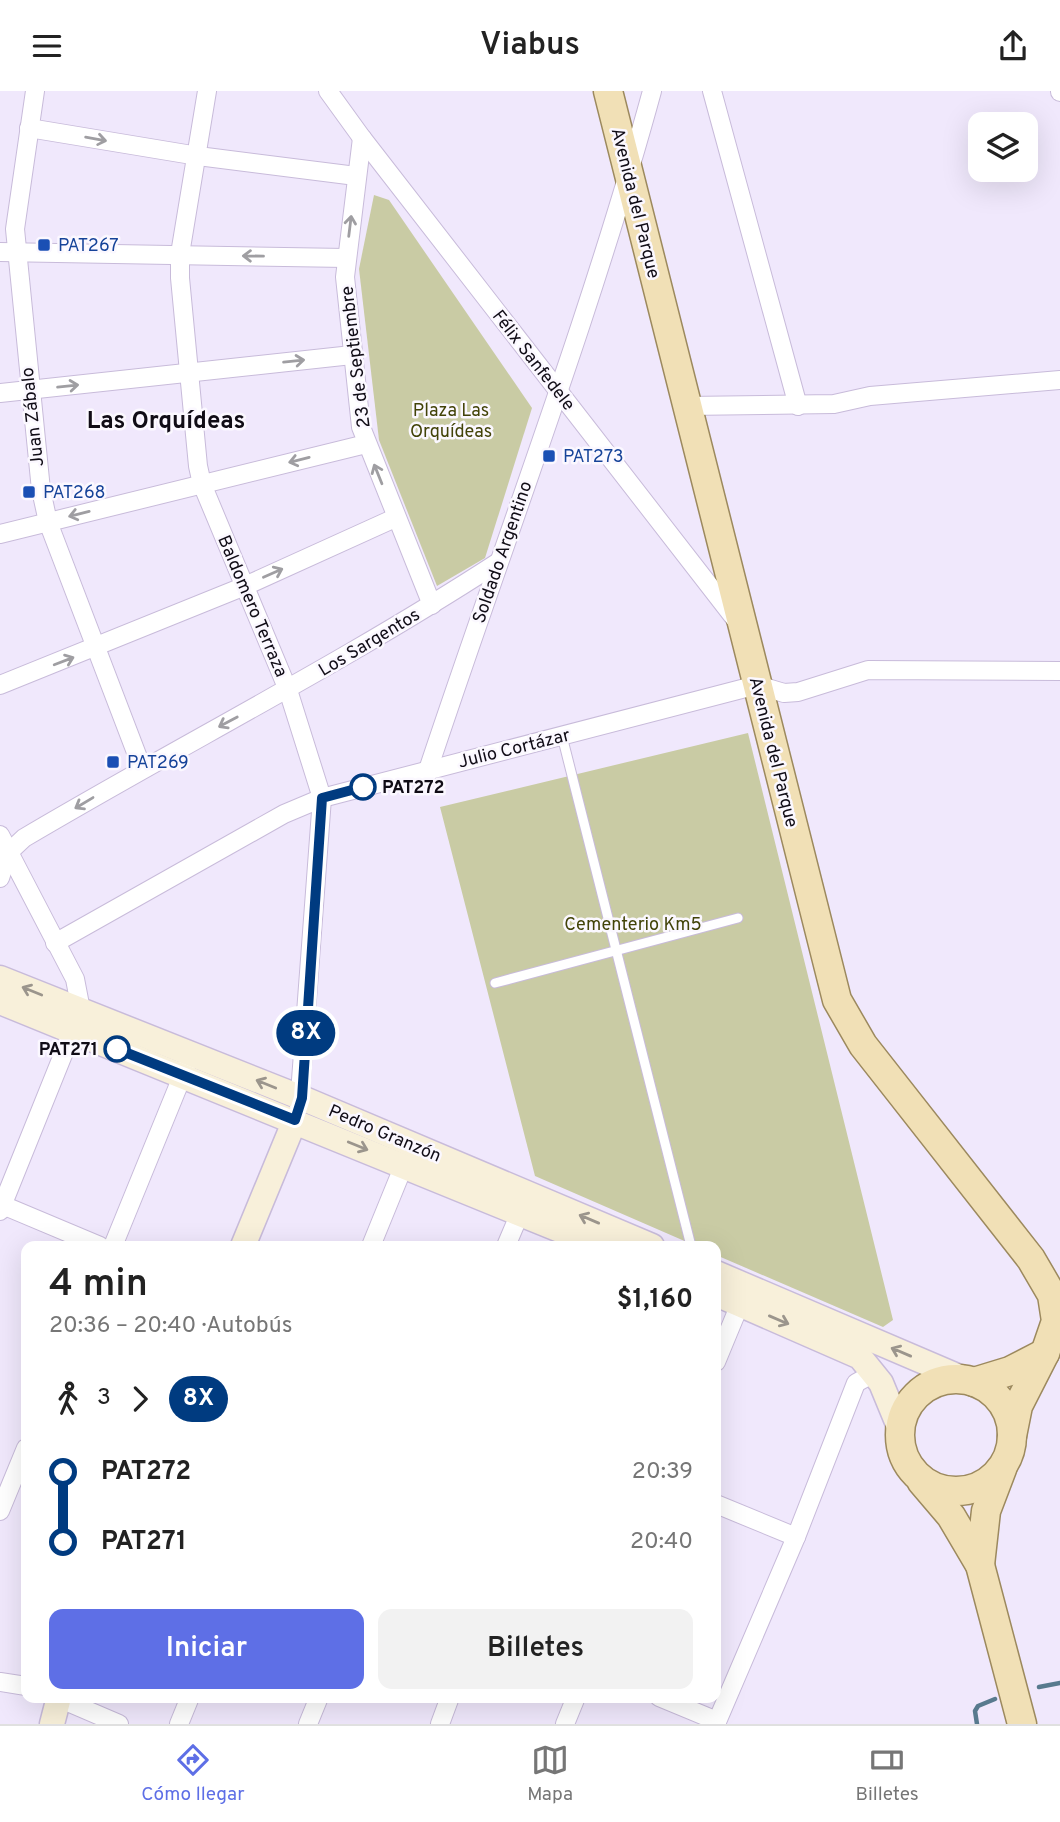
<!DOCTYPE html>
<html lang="es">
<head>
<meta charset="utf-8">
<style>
	:root { --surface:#fff; --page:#f2f2f2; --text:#222; --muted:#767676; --line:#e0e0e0; --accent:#5e6fe6 }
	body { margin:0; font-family:Overpass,sans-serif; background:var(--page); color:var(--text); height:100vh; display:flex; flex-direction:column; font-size:26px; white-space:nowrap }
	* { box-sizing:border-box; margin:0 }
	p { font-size:23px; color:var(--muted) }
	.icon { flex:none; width:38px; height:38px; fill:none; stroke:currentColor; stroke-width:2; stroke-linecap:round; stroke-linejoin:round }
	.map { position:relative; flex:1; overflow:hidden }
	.panel { position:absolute; left:21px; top:1150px; width:700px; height:462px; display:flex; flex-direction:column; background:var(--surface); border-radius:14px; box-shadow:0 7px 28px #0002 }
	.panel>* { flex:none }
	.badge { padding:0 14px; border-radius:23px; font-size:24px; line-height:46px }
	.fabs { position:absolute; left:968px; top:21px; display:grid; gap:14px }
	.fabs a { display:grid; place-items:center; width:70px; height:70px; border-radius:14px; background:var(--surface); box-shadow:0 7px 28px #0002; font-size:35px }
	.map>.badge { position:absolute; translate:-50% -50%; box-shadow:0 0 0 4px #fff }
	.legs { display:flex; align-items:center; gap:10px; height:77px; padding:0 28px; font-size:23px }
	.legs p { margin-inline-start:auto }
	.headline { display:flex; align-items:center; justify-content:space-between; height:119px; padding:0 28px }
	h1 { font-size:38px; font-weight:600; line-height:52px }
	.button { display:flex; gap:14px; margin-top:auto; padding:14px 28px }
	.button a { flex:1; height:80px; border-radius:14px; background:var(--accent); color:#fff; font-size:28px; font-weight:600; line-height:80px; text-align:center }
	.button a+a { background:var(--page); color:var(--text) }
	ul { padding:0 28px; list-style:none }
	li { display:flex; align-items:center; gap:24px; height:70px; font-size:26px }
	li i { display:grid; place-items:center; width:10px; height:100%; margin:0 9px; background:currentColor }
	li i::after { content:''; width:18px; height:18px; margin:-9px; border:5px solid; border-radius:50%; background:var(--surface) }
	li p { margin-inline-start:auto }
	li:first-child i { background:linear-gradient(#0000 50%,currentColor 0) }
	li:last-child i { background:linear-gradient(currentColor 50%,#0000 0) }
	header { display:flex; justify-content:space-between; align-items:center; height:91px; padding:0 28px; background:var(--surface); font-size:32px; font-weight:600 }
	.tab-bar { display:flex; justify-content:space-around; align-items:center; height:98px; border-top:2px solid var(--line); background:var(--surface); font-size:19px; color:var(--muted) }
	.tab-bar a { display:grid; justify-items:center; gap:4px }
	.tab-bar .active { color:var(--accent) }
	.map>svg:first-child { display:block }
	.green { fill:#c9cba4 }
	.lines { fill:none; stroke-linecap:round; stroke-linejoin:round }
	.stream { stroke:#587a8e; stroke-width:4.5 }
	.lane-casing { stroke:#c8bbda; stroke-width:11 }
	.street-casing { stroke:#c8bbda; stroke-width:20 }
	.secondary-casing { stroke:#c8bbda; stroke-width:27 }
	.primary-casing { stroke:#9c895e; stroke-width:31 }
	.lane { stroke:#fff; stroke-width:9 }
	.street { stroke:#fff; stroke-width:18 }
	.secondary { stroke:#f8f0da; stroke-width:24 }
	.primary { stroke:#f1e0b6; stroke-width:28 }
	.oneway { stroke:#9f9ea2 }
	.oneway2 { stroke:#9b958c }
	.line-1-casing { stroke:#fff; stroke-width:16 }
	.line-1 { stroke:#003b80; stroke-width:10 }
	.transit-dot { fill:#1a4fb4; stroke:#fbf8ff; stroke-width:2.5 }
	.stop-1-dot { fill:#fff; stroke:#003b80; stroke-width:3.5 }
	.labels { text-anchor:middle; stroke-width:5; stroke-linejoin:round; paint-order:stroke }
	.street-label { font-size:18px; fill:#100c16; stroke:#fbf8ff }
	.transit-label { font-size:18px; fill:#164399; stroke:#fbf8ff; text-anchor:start }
	.park-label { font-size:18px; fill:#424308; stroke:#fbf8ff }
	.stop-label { font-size:18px; font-weight:bold; fill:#100c16; stroke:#fbf8ff; text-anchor:start }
	.district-label { font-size:24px; font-weight:bold; fill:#100c16; stroke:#fbf8ff }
</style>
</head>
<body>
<header><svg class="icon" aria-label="menu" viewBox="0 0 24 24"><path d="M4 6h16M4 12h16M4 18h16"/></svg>Viabus<svg class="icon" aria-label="share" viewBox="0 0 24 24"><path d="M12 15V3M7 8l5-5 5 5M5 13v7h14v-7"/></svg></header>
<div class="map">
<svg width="1060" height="1633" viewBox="0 0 1060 1633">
	<rect width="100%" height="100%" fill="#f0e8fc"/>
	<!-- green -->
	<g class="green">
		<path d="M374 104 389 109 532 317 485 467 437 495 379 349 359 178Z"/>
		<path d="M748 642 893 1229 883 1236 716 1164V1155H696L535 1085 440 716Z"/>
	</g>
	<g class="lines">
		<!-- stream -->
		<g class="stream">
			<path d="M1039 1596 1060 1592"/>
			<path d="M977 1633 975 1620 978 1615 995 1608"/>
		</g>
		<defs>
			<g id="lane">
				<path d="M562 645 691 1155"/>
				<path d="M495 892 738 827"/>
			</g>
			<g id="street">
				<path d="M35 0 15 138 41 399 48 431 142 677"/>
				<path d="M207 0 180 163V187L198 375 202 393 288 599 322 707 299 1016"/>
				<path d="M328 0 362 47 736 529"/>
				<path d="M712 0 798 315"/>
				<path d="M1060 0V1"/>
				<path d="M29 37 198 65 356 85"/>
				<path d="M362 47 345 186 361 336 432 514"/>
				<path d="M0 161 346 167"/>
				<path d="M0 302 352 264"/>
				<path d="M686 315 834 313 870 305 1060 289"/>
				<path d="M0 443 366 353"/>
				<path d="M0 594 245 495 395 427"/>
				<path d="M428 679C503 453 589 230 652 0"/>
				<path d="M0 744 75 888 81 919 0 1120"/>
				<path d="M0 787 8 762 24 747C181 654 343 572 497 472"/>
				<path d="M55 852 284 723 322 707 757 594 784 602 798 601 868 579 1060 580"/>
				<path d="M0 1113 100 1155"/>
				<path d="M113 1155 186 976"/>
				<path d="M371 1155 404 1074"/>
				<path d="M506 1155 520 1122"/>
				<path d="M716 1271 740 1213"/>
				<path d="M716 1413 796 1446"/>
				<path d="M0 1420 26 1357"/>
				<path d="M0 1591 26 1595"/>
				<path d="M56 1606 119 1633"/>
				<path d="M659 1606 717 1630"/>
				<path d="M179 1633 190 1606"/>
				<path d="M308 1633 319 1606"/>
				<path d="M440 1633 450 1606"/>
				<path d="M565 1633 576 1606"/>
				<path d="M716 1633 796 1446 856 1292 874 1282"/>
			</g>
			<g id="secondary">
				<path d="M0 887 302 1007 652 1155"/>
				<path d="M0 911 599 1155"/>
				<path d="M243 1155 295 1029"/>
				<path d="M716 1182 964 1288"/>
				<path d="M716 1203 860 1266 881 1292 900 1338"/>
				<path d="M52 1633 59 1606"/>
			</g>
			<g id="primary">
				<path d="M608 0 837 909 863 954 1031 1168 1052 1204 1056 1230 1045 1262 1018 1315 1012 1345"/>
				<circle cx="956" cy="1344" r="56"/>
				<path d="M974 1291 1010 1280 1045 1262"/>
				<path d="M922 1391 951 1425 980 1474 1022 1633"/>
				<path d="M980 1474 986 1420 1002 1378"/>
			</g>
		</defs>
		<!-- lane casing -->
		<use href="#lane" class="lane-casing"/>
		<!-- street casing -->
		<use href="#street" class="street-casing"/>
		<!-- secondary casing -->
		<use href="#secondary" class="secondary-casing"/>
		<!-- primary casing -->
		<use href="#primary" class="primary-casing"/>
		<!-- lane -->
		<use href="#lane" class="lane"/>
		<!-- street -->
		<use href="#street" class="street"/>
		<!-- secondary -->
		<use href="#secondary" class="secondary"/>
		<!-- primary -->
		<use href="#primary" class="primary"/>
	</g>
	<!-- one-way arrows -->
	<defs><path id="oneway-shaft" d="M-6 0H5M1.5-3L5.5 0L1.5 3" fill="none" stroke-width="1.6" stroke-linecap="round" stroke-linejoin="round" transform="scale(1.75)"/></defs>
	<g class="oneway">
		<use href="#oneway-shaft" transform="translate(96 48) rotate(10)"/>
		<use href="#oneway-shaft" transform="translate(350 135) rotate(-83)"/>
		<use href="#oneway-shaft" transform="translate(253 165) rotate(-179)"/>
		<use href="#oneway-shaft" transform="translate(294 270) rotate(-6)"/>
		<use href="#oneway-shaft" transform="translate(68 295) rotate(-6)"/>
		<use href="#oneway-shaft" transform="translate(299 369) rotate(166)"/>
		<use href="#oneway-shaft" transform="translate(378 383) rotate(-112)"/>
		<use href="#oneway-shaft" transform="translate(79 423) rotate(166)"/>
		<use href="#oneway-shaft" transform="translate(273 482) rotate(-24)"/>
		<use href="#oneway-shaft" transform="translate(64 570) rotate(-21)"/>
		<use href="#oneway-shaft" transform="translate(228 631) rotate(152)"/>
		<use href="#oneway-shaft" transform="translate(84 712) rotate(149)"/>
	</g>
	<g class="oneway2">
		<use href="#oneway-shaft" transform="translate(32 900) rotate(-158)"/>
		<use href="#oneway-shaft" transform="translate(266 993) rotate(-158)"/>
		<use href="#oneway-shaft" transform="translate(358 1055) rotate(22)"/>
		<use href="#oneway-shaft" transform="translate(589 1128) rotate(-157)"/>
		<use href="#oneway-shaft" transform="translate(779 1229) rotate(23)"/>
		<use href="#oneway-shaft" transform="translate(901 1261) rotate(-157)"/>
	</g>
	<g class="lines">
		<defs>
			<path id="line-1" d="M117 958 295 1029 302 1007 322 707 363 696"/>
		</defs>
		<!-- line-1 casing -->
		<use href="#line-1" class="line-1-casing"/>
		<!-- line-1 -->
		<use href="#line-1" class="line-1"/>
	</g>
	<!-- markers -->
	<g class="transit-dot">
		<rect x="37" y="147" width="14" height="14" rx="3.5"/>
		<rect x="542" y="358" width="14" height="14" rx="3.5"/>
		<rect x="22" y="394" width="14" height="14" rx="3.5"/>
		<rect x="106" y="664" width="14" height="14" rx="3.5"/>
	</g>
	<g class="stop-1-dot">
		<circle cx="363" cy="696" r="12"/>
		<circle cx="117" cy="958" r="12"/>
	</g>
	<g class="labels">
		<!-- street labels -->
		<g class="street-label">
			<text transform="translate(636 112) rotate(76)" y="6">Avenida del Parque</text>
			<text transform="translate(355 266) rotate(-97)" y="6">23 de Septiembre</text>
			<text transform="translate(534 269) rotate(52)" y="6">Félix Sanfedele</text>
			<text transform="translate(32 326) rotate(-96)" y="6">Juan Zábalo</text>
			<text transform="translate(502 461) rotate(-71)" y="6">Soldado Argentino</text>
			<text transform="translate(253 515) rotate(67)" y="6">Baldomero Terraza</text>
			<text transform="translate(369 551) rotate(-31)" y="6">Los Sargentos</text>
			<text transform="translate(514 657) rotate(-14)" y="6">Julio Cortázar</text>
			<text transform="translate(774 661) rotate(76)" y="6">Avenida del Parque</text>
			<text transform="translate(385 1042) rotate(23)" y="6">Pedro Granzón</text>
		</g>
		<!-- transit labels -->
		<g class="transit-label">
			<text x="58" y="160">PAT267</text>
			<text x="563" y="371">PAT273</text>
			<text x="43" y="407">PAT268</text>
			<text x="127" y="677">PAT269</text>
		</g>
		<!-- park labels -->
		<g class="park-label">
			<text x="451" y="325">Plaza Las<tspan x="451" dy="21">Orquídeas</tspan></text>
			<text x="633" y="839">Cementerio Km5</text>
		</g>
		<!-- stop labels -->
		<g class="stop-label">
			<text x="382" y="702">PAT272</text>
			<text x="98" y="964" text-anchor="end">PAT271</text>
		</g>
		<!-- district labels -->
		<g class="district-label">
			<text x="166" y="337">Las Orquídeas</text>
		</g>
	</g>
</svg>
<div class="fabs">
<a><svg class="icon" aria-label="layers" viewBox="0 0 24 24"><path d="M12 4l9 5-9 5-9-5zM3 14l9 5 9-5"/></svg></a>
</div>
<b class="badge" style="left:306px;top:942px;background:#003b80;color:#fff">8X</b>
<section class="panel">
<div class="headline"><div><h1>4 min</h1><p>20:36 – 20:40 · Autobús</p></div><b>$1,160</b></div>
<div class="legs"><svg class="icon" aria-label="walk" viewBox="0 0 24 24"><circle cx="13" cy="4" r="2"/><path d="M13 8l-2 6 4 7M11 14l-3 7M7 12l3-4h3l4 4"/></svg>3<svg class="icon" aria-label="forward" viewBox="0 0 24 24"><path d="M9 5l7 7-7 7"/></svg><b class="badge" style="background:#003b80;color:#fff">8X</b></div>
<ul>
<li><i style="color:#003b80"></i><b>PAT272</b><p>20:39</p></li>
<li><i style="color:#003b80"></i><b>PAT271</b><p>20:40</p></li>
</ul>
<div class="button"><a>Iniciar</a><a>Billetes</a></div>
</section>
</div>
<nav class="tab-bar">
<a class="active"><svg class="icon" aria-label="directions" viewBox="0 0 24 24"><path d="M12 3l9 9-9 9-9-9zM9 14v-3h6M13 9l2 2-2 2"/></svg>Cómo llegar</a>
<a><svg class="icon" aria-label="map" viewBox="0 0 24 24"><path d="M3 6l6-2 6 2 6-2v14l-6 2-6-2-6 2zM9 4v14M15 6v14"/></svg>Mapa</a>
<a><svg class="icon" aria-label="tickets" viewBox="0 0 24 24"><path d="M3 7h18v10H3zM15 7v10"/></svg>Billetes</a>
</nav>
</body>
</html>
